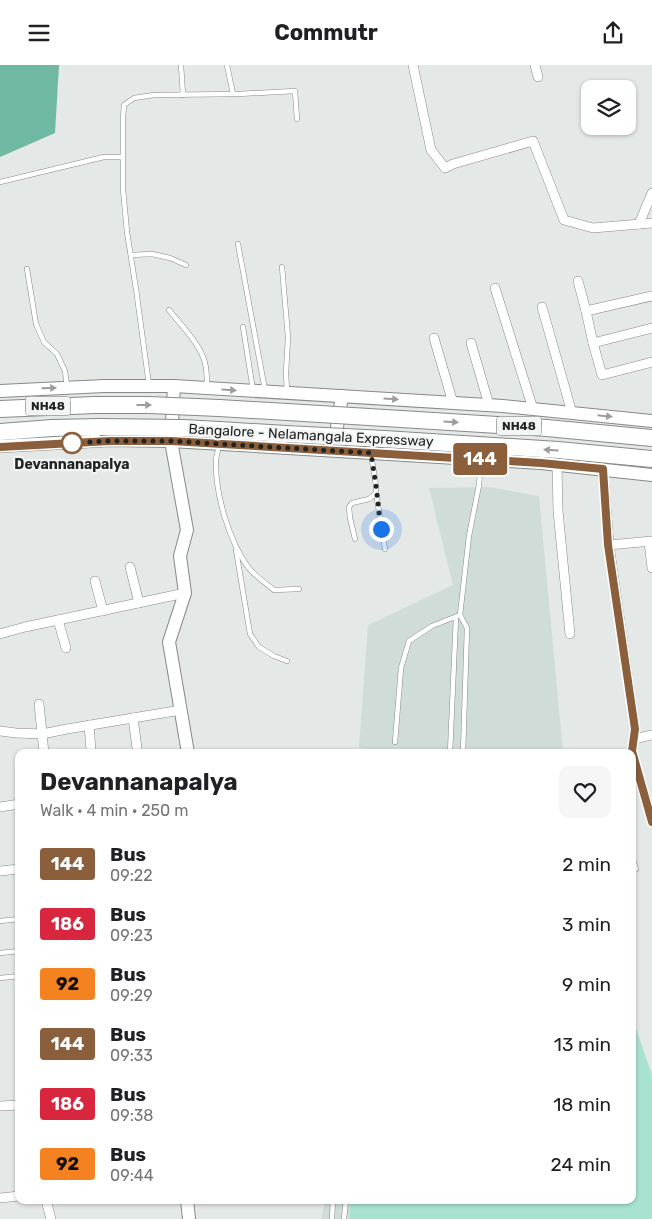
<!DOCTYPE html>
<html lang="en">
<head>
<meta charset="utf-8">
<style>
	:root { --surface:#fff; --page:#f6f6f6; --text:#202124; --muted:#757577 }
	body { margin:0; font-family:Rubik,sans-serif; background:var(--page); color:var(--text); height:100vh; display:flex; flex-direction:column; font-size:19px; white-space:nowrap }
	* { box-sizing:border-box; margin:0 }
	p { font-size:16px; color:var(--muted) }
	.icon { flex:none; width:28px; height:28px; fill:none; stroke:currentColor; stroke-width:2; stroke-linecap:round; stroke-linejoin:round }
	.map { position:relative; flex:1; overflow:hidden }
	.details { position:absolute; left:15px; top:684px; width:621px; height:455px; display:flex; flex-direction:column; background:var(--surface); border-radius:10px; box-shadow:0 1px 4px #0004 }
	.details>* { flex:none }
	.badge { padding:0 10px; border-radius:4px; font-size:18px; line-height:32px }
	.controls { position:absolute; left:581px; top:15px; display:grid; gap:10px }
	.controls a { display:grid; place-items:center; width:55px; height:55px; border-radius:10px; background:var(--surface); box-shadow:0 1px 4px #0004; font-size:25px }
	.you { position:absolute; width:25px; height:25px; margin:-12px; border:4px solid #fff; border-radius:50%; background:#1a73e8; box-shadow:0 0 0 8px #1a73e833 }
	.map>.badge { position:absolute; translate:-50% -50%; box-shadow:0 0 0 2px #fff }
	.round { display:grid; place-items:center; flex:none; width:52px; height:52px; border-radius:10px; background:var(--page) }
	.summary { display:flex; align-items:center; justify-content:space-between; height:85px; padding:0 25px }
	h1 { font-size:24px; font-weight:700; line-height:38px }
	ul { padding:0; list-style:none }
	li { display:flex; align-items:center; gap:15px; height:60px; padding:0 25px }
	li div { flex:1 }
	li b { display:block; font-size:19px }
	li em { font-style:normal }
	li .badge { min-width:55px; font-weight:700; text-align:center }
	header { display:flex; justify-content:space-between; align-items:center; height:65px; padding:0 25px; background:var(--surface); font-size:22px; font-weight:700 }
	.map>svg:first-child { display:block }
	.built { fill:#d0dcd8 }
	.green { fill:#a8e3d2 }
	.water { fill:#6eb8a4 }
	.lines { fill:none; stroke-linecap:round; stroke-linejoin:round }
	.lane-casing { stroke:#878a89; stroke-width:5.5 }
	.street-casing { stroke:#878a89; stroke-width:10 }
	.secondary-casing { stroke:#878a89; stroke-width:14 }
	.highway-casing { stroke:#878a89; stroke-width:18 }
	.lane { stroke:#fff; stroke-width:4.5 }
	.street { stroke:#fff; stroke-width:9 }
	.secondary { stroke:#fff; stroke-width:12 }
	.highway { stroke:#fff; stroke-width:16 }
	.highway-bridge-casing { stroke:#878a89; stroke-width:18; stroke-linecap:butt }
	.highway-bridge { stroke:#fff; stroke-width:16 }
	.oneway { fill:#9c9c9c }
	.line-casing { stroke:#fff; stroke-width:11 }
	.line { stroke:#8b5e3c; stroke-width:8 }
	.walk { stroke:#222323; stroke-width:5; stroke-dasharray:0 9 }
	.stop-dot { fill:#fff; stroke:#8b5e3c; stroke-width:2.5 }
	.labels { text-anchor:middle; stroke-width:4.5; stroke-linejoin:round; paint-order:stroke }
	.shield { fill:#f2f5f4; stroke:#606262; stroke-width:1 }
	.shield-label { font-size:12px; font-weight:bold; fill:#222323 }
	.street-label { font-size:14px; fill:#222323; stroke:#f2f5f4 }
	.stop-label { font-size:14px; font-weight:bold; fill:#222323; stroke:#f2f5f4 }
</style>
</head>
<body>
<header><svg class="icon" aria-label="menu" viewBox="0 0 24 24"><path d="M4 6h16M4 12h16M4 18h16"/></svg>Commutr<svg class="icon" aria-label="share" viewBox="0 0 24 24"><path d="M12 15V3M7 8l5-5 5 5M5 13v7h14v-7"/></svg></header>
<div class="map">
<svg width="652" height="1154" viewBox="0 0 652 1154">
	<rect width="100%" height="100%" fill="#e4e8e7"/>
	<!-- built -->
	<g class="built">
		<path d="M489 422 539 431 563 687 427 688 359 683 368 560 453 520 429 423Z"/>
		<path d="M324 1135H351L349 1154H322Z"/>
	</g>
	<!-- green -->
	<path class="green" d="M633 955 652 1010V1154H349L351 1135H632Z"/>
	<!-- water -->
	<path class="water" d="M0 0H59L55 68 0 92Z"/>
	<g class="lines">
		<defs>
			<g id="lane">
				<path d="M181 0 183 30"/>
				<path d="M227 0 233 29"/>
				<path d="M0 117 104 92H123"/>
				<path d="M238 179 265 325"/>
				<path d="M131 190 152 189 170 193 186 200"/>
				<path d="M282 202 288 272 286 308 287 326"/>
				<path d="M27 204 36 259 44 277 57 289 65 306 67 321"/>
				<path d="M169 245C181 260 201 280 205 298 207 306 207 314 207 322"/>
				<path d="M243 262 253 325"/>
				<path d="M149 320 136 224 127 167 123 124V53L124 40 134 33 154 30 238 29 295 26 297 54"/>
				<path d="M219 381C218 386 216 391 216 396 215 428 229 476 248 502 255 511 265 518 274 525L299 524"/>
				<path d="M376 428 385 484"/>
				<path d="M355 474 350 453 349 442 352 438 369 434 376 428V421L371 389"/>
				<path d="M236 485 250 569 259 582 274 591 287 596"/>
				<path d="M395 677 401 603 409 576 432 561 460 550"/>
				<path d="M450 688 456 552"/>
				<path d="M463 688 467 563 460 550 469 471 479 420 481 396"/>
				<path d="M632 792 636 804"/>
				<path d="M0 856 19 854"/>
				<path d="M0 888 19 886"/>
				<path d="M0 913 19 911"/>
				<path d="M332 1154 333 1135"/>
				<path d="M344 1154 346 1135"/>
			</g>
			<g id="street">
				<path d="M413 0 431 85 445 103 453 99 533 76 564 155 593 163 652 158"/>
				<path d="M535 0 538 12"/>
				<path d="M639 159 652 128"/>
				<path d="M578 216 586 246"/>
				<path d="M495 223 533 344"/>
				<path d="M652 231 586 246 593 278 652 263"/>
				<path d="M542 242 572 348"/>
				<path d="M434 273 453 338"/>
				<path d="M471 278 489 340"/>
				<path d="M593 278 602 310 652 297"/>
				<path d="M557 400 558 446 570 569"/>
				<path d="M603 404 609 480 635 663 632 686 630 688"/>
				<path d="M649 477 652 503"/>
				<path d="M609 480 652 476"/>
				<path d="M130 502 139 538"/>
				<path d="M95 516 103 546"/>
				<path d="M58 555 66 583"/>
				<path d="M0 569 25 562 185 528"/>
				<path d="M39 639 44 688"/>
				<path d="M133 653 137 683"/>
				<path d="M89 660 91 685"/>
				<path d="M0 666 16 668 42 669 67 664 181 645"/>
				<path d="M634 674 652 670"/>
				<path d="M632 686 652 757"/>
				<path d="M0 742 19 739"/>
				<path d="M0 806 19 804"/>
				<path d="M0 1041 19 1040"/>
				<path d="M0 1133 19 1131"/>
				<path d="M46 1135 51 1154"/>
			</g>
			<g id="secondary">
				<path d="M174 321 171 376 187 465 180 491 185 528 169 577 188 688"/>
				<path d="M0 326 104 321H174L503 341 652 356"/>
				<path d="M0 381 110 375 171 376 541 398 652 410"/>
				<path d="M334 381 342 331"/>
				<path d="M187 1135 189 1154"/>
			</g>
			<g id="highway">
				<path d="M219 343 287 347"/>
				<path d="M0 344 95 340"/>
				<path d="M385 353 547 363 652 373"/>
				<path d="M219 365 286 369"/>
				<path d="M0 367 52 363 100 362"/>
				<path d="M384 374 558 385 652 394"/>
			</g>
		</defs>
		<!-- lane casing -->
		<use href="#lane" class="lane-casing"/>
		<!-- street casing -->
		<use href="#street" class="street-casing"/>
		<!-- secondary casing -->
		<use href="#secondary" class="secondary-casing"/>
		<!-- highway casing -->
		<use href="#highway" class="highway-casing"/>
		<!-- lane -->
		<use href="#lane" class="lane"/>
		<!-- street -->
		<use href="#street" class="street"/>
		<!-- secondary -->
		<use href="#secondary" class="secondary"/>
		<!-- highway -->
		<use href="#highway" class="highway"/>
		<defs>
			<g id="highway-bridge">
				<path d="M95 340H149L219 343"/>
				<path d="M287 347 385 353"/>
				<path d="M100 362 183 363 219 365"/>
				<path d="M286 369 384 374"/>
			</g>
		</defs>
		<!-- highway-bridge casing -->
		<use href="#highway-bridge" class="highway-bridge-casing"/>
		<!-- highway-bridge -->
		<use href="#highway-bridge" class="highway-bridge"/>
	</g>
	<!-- one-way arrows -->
	<defs><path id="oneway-solid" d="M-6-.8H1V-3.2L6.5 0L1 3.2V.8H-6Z" transform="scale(1.25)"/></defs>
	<g class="oneway">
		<use href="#oneway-solid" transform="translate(49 323) rotate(-2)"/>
		<use href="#oneway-solid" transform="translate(229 325) rotate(3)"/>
		<use href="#oneway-solid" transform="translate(391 334) rotate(4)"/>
		<use href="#oneway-solid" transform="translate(144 340)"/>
		<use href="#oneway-solid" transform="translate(605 351) rotate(6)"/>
		<use href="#oneway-solid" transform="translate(451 357) rotate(4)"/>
		<use href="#oneway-solid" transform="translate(551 385) rotate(-176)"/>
	</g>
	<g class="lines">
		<defs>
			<path id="line" d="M0 382 110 376H171L541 398 603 404 608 480 635 664 632 686 652 757"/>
		</defs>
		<!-- line casing -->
		<use href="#line" class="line-casing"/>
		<!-- line -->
		<use href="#line" class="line"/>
		<!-- walk -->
		<path class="walk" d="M72 378 110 376H171L371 388 376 421 381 464"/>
	</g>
	<!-- markers -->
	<circle class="stop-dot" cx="72" cy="378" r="10"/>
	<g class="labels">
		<!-- shield labels -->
		<g class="shield">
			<rect x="25.5" y="331.5" width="45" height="19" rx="4"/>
			<rect x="496.5" y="351.5" width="45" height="19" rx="4"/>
		</g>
		<g class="shield-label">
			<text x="48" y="345">NH48</text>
			<text x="519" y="365">NH48</text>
		</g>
		<!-- street labels -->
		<g class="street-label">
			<text transform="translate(311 370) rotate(3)" y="5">Bangalore - Nelamangala Expressway</text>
		</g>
		<!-- stop labels -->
		<g class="stop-label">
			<text x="72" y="404">Devannanapalya</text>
		</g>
	</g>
</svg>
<div class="controls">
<a><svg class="icon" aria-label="layers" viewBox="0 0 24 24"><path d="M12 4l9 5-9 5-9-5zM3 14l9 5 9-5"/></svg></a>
</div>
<div class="you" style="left:381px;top:464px"></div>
<b class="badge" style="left:480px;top:394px;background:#8b5e3c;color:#fff">144</b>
<section class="details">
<div class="summary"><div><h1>Devannanapalya</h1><p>Walk · 4 min · 250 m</p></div><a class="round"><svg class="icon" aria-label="heart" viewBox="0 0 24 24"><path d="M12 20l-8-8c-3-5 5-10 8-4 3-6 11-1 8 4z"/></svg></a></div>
<ul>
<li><span class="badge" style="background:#8b5e3c;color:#fff">144</span><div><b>Bus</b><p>09:22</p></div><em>2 min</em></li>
<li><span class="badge" style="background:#d7263d;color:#fff">186</span><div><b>Bus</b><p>09:23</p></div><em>3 min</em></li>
<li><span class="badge" style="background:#f58220;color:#111">92</span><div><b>Bus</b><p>09:29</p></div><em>9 min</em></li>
<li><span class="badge" style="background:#8b5e3c;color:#fff">144</span><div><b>Bus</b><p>09:33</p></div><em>13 min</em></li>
<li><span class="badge" style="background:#d7263d;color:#fff">186</span><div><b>Bus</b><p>09:38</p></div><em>18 min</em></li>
<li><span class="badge" style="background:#f58220;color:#111">92</span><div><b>Bus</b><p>09:44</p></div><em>24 min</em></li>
</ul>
</section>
</div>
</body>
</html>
